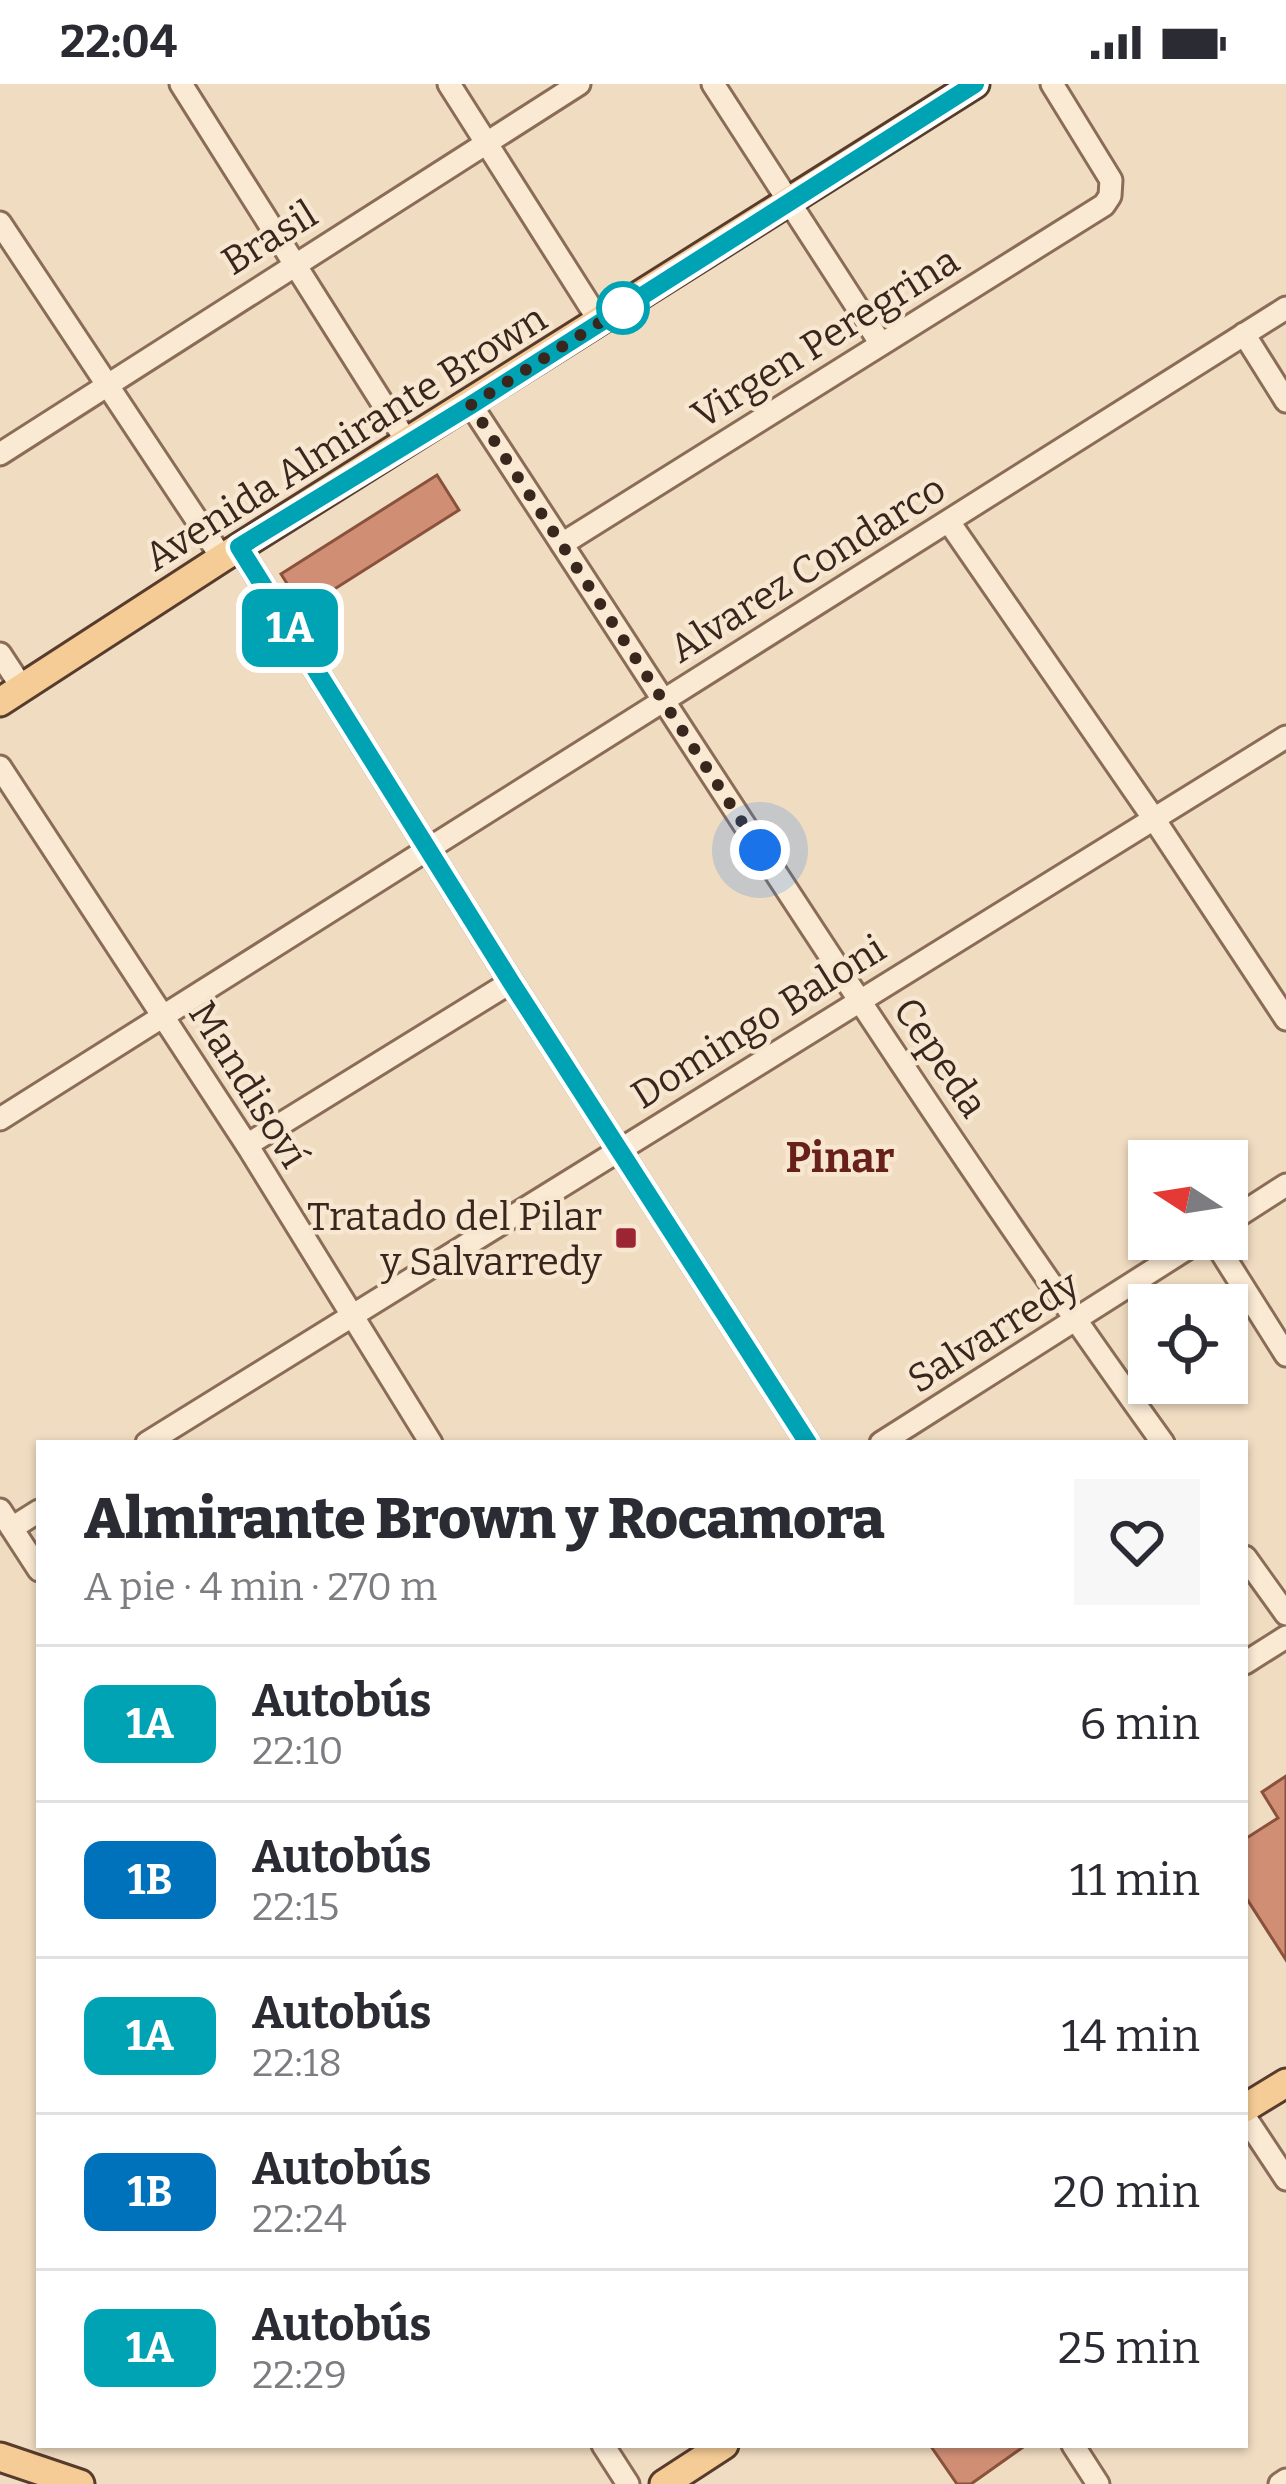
<!DOCTYPE html>
<html lang="es">
<head>
<meta charset="utf-8">
<style>
	:root { --surface:#fff; --page:#f7f7f7; --text:#2b2b33; --muted:#7c7c81; --line:#e1e1e2 }
	body { margin:0; font-family:Bitter,serif; background:var(--page); color:var(--text); height:100vh; display:flex; flex-direction:column; font-size:45px; white-space:nowrap }
	* { box-sizing:border-box; margin:0 }
	p { font-size:39px; color:var(--muted) }
	.icon { flex:none; width:66px; height:66px; fill:none; stroke:currentColor; stroke-width:2; stroke-linecap:round; stroke-linejoin:round }
	.map { position:relative; flex:1; overflow:hidden }
	.sheet { position:absolute; left:36px; top:1356px; width:1212px; height:1008px; display:flex; flex-direction:column; background:var(--surface); border-radius:0px; box-shadow:0 3px 9px #0004 }
	.sheet>* { flex:none }
	.badge { padding:0 24px; border-radius:18px; font-size:42px; line-height:78px }
	.needle { width:78px; rotate:282deg }
	.buttons { position:absolute; left:1128px; top:1056px; display:grid; gap:24px }
	.buttons a { display:grid; place-items:center; width:120px; height:120px; border-radius:0px; background:var(--surface); box-shadow:0 3px 9px #0004; font-size:60px }
	.you { position:absolute; width:60px; height:60px; margin:-30px; border:9px solid #fff; border-radius:50%; background:#1a73e8; box-shadow:0 0 0 18px #1a73e833 }
	.map>.badge { position:absolute; translate:-50% -50%; box-shadow:0 0 0 6px #fff }
	.round { display:grid; place-items:center; flex:none; width:126px; height:126px; border-radius:0px; background:var(--page) }
	.overview { display:flex; align-items:center; justify-content:space-between; height:204px; padding:0 48px }
	h1 { font-size:57px; font-weight:800; line-height:90px }
	ul { padding:0; list-style:none }
	li { display:flex; align-items:center; gap:36px; height:156px; padding:0 48px; border-top:3px solid var(--line) }
	li div { flex:1 }
	li b { display:block; font-size:45px }
	li em { font-style:normal }
	li .badge { min-width:132px; font-weight:700; text-align:center }
	.status { display:flex; justify-content:space-between; align-items:center; height:84px; padding:0 60px; background:var(--surface); direction:ltr }
	.status svg { height:33px; fill:currentColor }
	.map>svg:first-child { display:block }
	.building { fill:#d08f75; stroke:#8a513c; stroke-width:3 }
	.lines { fill:none; stroke-linecap:round; stroke-linejoin:round }
	.minor-casing { stroke:#8a6c57; stroke-width:27 }
	.major-casing { stroke:#573b2c; stroke-width:33 }
	.minor { stroke:#faead4; stroke-width:21 }
	.major { stroke:#f5cc96; stroke-width:27 }
	.line-casing { stroke:#fff; stroke-width:27 }
	.line { stroke:#00a3b4; stroke-width:18 }
	.walk { stroke:#39271d; stroke-width:12; stroke-dasharray:0 21.6 }
	.stop-dot { fill:#fff; stroke:#00a3b4; stroke-width:6 }
	.poi-dot { fill:#9c2534; stroke:#f7e7d1; stroke-width:4.5 }
	.labels { text-anchor:middle; stroke-width:9; stroke-linejoin:round; paint-order:stroke }
	.street-label { font-size:39px; fill:#39271d; stroke:#f7e7d1 }
	.poi-label { font-size:39px; fill:#39271d; stroke:#f7e7d1; text-anchor:end }
	.neighbourhood-label { font-size:42px; font-weight:bold; fill:#68211a; stroke:#f7e7d1 }
</style>
</head>
<body>
<div class="status"><b>22:04</b><svg viewBox="0 0 49 12"><path d="M0 12V9h3v3zM5 12V6h3v6zM10 12V3h3v9zM15 12V0h3v12zM26 1h20v11H26zM47 4h2v5h-2z"/></svg></div>
<div class="map">
<svg width="1286" height="2400" viewBox="0 0 1286 2400">
	<rect width="100%" height="100%" fill="#f0dcc1"/>
	<!-- building -->
	<g class="building">
		<path d="M437 391 459 426 303 525 281 490Z"/>
		<path d="M1286 1692V1876L1245 1812V1755L1278 1734 1262 1708Z"/>
		<path d="M930 2361H1026L971 2400H957Z"/>
	</g>
	<g class="lines">
		<defs>
			<g id="minor">
				<path d="M181 0 407 358"/>
				<path d="M449 0 600 238"/>
				<path d="M713 0 881 260"/>
				<path d="M0 139 222 474"/>
				<path d="M1244 250 1286 317"/>
				<path d="M471 321C699 668 920 1021 1163 1359"/>
				<path d="M0 370 579 0"/>
				<path d="M949 438 1154 735 1286 935"/>
				<path d="M562 460 1104 121 1110 112 1111 96 1052 0"/>
				<path d="M239 463 511 898 808 1359"/>
				<path d="M0 570 23 605"/>
				<path d="M0 683 247 1061 431 1359"/>
				<path d="M0 1035 1286 224"/>
				<path d="M247 1061 511 898"/>
				<path d="M1227 1139 1286 1101"/>
				<path d="M1213 1155 1286 1271"/>
				<path d="M147 1359 1286 653"/>
				<path d="M881 1359 1202 1155"/>
				<path d="M0 1426 39 1486"/>
				<path d="M12 1444 39 1427"/>
				<path d="M1245 1473 1286 1530"/>
				<path d="M1245 1579 1286 1553"/>
				<path d="M1245 2033 1286 2095"/>
				<path d="M603 2361 628 2400"/>
				<path d="M1073 2361 1098 2400"/>
				<path d="M1280 2400 1286 2396"/>
			</g>
			<g id="major">
				<path d="M0 618 222 474 975 0"/>
				<path d="M1245 2024 1286 1999"/>
				<path d="M0 2373 80 2400"/>
				<path d="M664 2400 724 2361"/>
			</g>
		</defs>
		<!-- minor casing -->
		<use href="#minor" class="minor-casing"/>
		<!-- major casing -->
		<use href="#major" class="major-casing"/>
		<!-- minor -->
		<use href="#minor" class="minor"/>
		<!-- major -->
		<use href="#major" class="major"/>
	</g>
	<g class="lines">
		<defs>
			<path id="line" d="M808 1359 511 898 239 463 471 321 975 0"/>
		</defs>
		<!-- line casing -->
		<use href="#line" class="line-casing"/>
		<!-- line -->
		<use href="#line" class="line"/>
		<!-- walk -->
		<path class="walk" d="M623 224 638 214 471 321 760 766"/>
	</g>
	<!-- markers -->
	<circle class="stop-dot" cx="623" cy="224" r="24"/>
	<rect class="poi-dot" x="614" y="1142" width="24" height="24" rx="6"/>
	<g class="labels">
		<!-- street labels -->
		<g class="street-label">
			<text transform="translate(269 153) rotate(-32)" y="14">Brasil</text>
			<text transform="translate(825 253) rotate(-32)" y="14">Virgen Peregrina</text>
			<text transform="translate(345 353) rotate(-32)" y="14">Avenida Almirante Brown</text>
			<text transform="translate(807 484) rotate(-32)" y="14">Alvarez Condarco</text>
			<text transform="translate(758 937) rotate(-32)" y="14">Domingo Baloni</text>
			<text transform="translate(941 973) rotate(56)" y="14">Cepeda</text>
			<text transform="translate(249 1000) rotate(58)" y="14">Mandisoví</text>
			<text transform="translate(993 1247) rotate(-32)" y="14">Salvarredy</text>
		</g>
		<!-- poi labels -->
		<g class="poi-label">
			<text x="602" y="1146">Tratado del Pilar<tspan x="602" dy="45">y Salvarredy</tspan></text>
		</g>
		<!-- neighbourhood labels -->
		<g class="neighbourhood-label">
			<text x="840" y="1088">Pinar</text>
		</g>
	</g>
</svg>
<div class="buttons">
<a><svg class="needle" viewBox="-14 -14 28 28"><path d="M0-13l5 13h-10z" fill="#e53935"/><path d="M0 13l5-13h-10z" fill="#7c7c81"/></svg></a>
<a><svg class="icon" aria-label="locate" viewBox="0 0 24 24"><circle cx="12" cy="12" r="6"/><path d="M12 2v4M12 18v4M2 12h4M18 12h4"/></svg></a>
</div>
<div class="you" style="left:760px;top:766px"></div>
<b class="badge" style="left:290px;top:544px;background:#00a3b4;color:#fff">1A</b>
<section class="sheet">
<div class="overview"><div><h1>Almirante Brown y Rocamora</h1><p>A pie · 4 min · 270 m</p></div><a class="round"><svg class="icon" aria-label="heart" viewBox="0 0 24 24"><path d="M12 20l-8-8c-3-5 5-10 8-4 3-6 11-1 8 4z"/></svg></a></div>
<ul>
<li><span class="badge" style="background:#00a3b4;color:#fff">1A</span><div><b>Autobús</b><p>22:10</p></div><em>6 min</em></li>
<li><span class="badge" style="background:#0072bc;color:#fff">1B</span><div><b>Autobús</b><p>22:15</p></div><em>11 min</em></li>
<li><span class="badge" style="background:#00a3b4;color:#fff">1A</span><div><b>Autobús</b><p>22:18</p></div><em>14 min</em></li>
<li><span class="badge" style="background:#0072bc;color:#fff">1B</span><div><b>Autobús</b><p>22:24</p></div><em>20 min</em></li>
<li><span class="badge" style="background:#00a3b4;color:#fff">1A</span><div><b>Autobús</b><p>22:29</p></div><em>25 min</em></li>
</ul>
</section>
</div>
</body>
</html>
